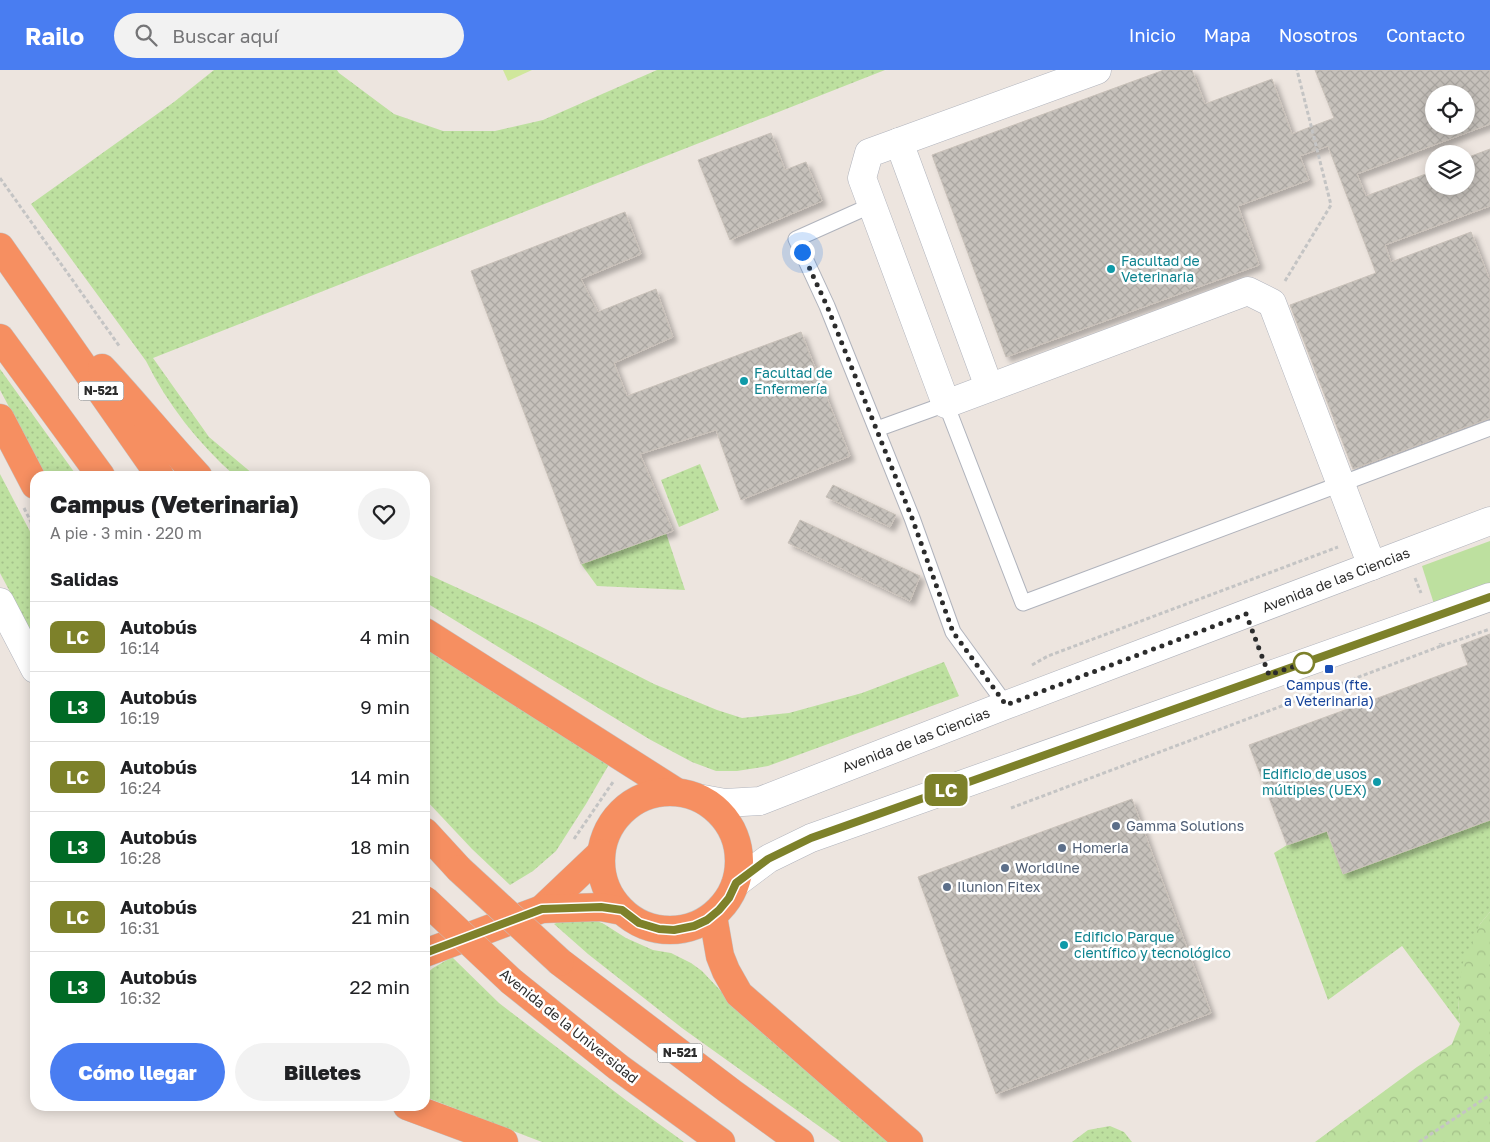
<!DOCTYPE html>
<html lang="es">
<head>
<meta charset="utf-8">
<style>
	:root { --surface:#fff; --page:#f2f2f2; --text:#202124; --muted:#757577; --line:#e0e0e0; --accent:#497df1 }
	body { margin:0; font-family:"Golos Text",sans-serif; background:var(--page); color:var(--text); height:100vh; display:flex; flex-direction:column; font-size:19px; white-space:nowrap }
	* { box-sizing:border-box; margin:0 }
	p { font-size:16px; color:var(--muted) }
	.icon { flex:none; width:28px; height:28px; fill:none; stroke:currentColor; stroke-width:2; stroke-linecap:round; stroke-linejoin:round }
	.map { position:relative; flex:1; overflow:hidden }
	.side { position:absolute; left:30px; top:401px; width:400px; height:640px; display:flex; flex-direction:column; background:var(--surface); border-radius:15px; box-shadow:0 2px 12px #0003 }
	.side>* { flex:none }
	.badge { padding:0 10px; border-radius:8px; font-size:18px; line-height:32px }
	.buttons { position:absolute; left:1425px; top:15px; display:grid; gap:10px }
	.buttons a { display:grid; place-items:center; width:50px; height:50px; border-radius:50%; background:var(--surface); box-shadow:0 2px 12px #0003; font-size:25px }
	.you { position:absolute; width:25px; height:25px; margin:-12px; border:4px solid #fff; border-radius:50%; background:#1a73e8; box-shadow:0 0 0 8px #1a73e833 }
	.map>.badge { position:absolute; translate:-50% -50%; box-shadow:0 0 0 2px #fff }
	h2 { padding:0 20px; font-size:19px; line-height:45px }
	.round { display:grid; place-items:center; flex:none; width:52px; height:52px; border-radius:26px; background:var(--page) }
	.summary { display:flex; align-items:center; justify-content:space-between; height:85px; padding:0 20px }
	h1 { font-size:24px; font-weight:800; line-height:38px }
	.button { display:flex; gap:10px; margin-top:auto; padding:10px 20px }
	.button a { flex:1; height:58px; border-radius:30px; background:var(--accent); color:#fff; font-size:20px; font-weight:800; line-height:58px; text-align:center }
	.button a+a { background:var(--page); color:var(--text) }
	ul { padding:0; list-style:none }
	li { display:flex; align-items:center; gap:15px; height:70px; padding:0 20px; border-top:1px solid var(--line) }
	li div { flex:1 }
	li b { display:block; font-size:19px }
	li em { font-style:normal }
	li .badge { min-width:55px; font-weight:700; text-align:center }
	header { display:flex; align-items:center; gap:30px; box-sizing:border-box; height:70px; padding:0 25px; background:var(--accent); color:#fff }
	header strong { font-size:24px }
	nav { display:flex; gap:28px; margin-inline-start:auto; font-size:18px }
	.search { width:350px; height:45px; background:var(--page); display:flex; align-items:center; gap:12px; box-sizing:border-box; padding:0 18px; border-radius:28px; color:var(--muted); font-size:19px }
	.map>svg:first-child { display:block }
	.grass { fill:url(#grass-dots) }
	.forest { fill:url(#forest-crowns) }
	.garden { fill:#bde09f }
	.pitch { fill:#d0e79c }
	.building { fill:url(#building-cross-hatch); stroke:#c9c1b9; fill-rule:evenodd; filter:url(#shadow) }
	.lines { fill:none; stroke-linecap:round; stroke-linejoin:round }
	.lane-casing { stroke:#b0b3bc; stroke-width:17 }
	.street-casing { stroke:#b0b3bc; stroke-width:29 }
	.secondary-casing { stroke:#b0b3bc; stroke-width:29 }
	.highway-casing { stroke:#c4c4c4; stroke-width:29 }
	.path { stroke:#c4c4c4; stroke-width:3; stroke-dasharray:4 2.5; stroke-linecap:butt }
	.lane { stroke:#fff; stroke-width:15 }
	.street { stroke:#fff; stroke-width:28 }
	.secondary { stroke:#fff; stroke-width:28 }
	.highway { stroke:#f68f61; stroke-width:28 }
	.highway-bridge-casing { stroke:#c4c4c4; stroke-width:29; stroke-linecap:butt }
	.highway-bridge { stroke:#f68f61; stroke-width:28 }
	.line-casing { stroke:#fff; stroke-width:11 }
	.line { stroke:#7d812a; stroke-width:8 }
	.walk { stroke:#2c2c2c; stroke-width:5; stroke-dasharray:0 9 }
	.culture-dot { fill:#0f9aa8; stroke:#fff; stroke-width:2 }
	.stop-dot { fill:#fff; stroke:#7d812a; stroke-width:2.5 }
	.transit-dot { fill:#1a4fb4; stroke:#fff; stroke-width:2 }
	.service-dot { fill:#5c6f8a; stroke:#fff; stroke-width:2 }
	.labels { text-anchor:middle; stroke-width:5; stroke-linejoin:round; paint-order:stroke }
	.shield { fill:#fff; stroke:#6b6b6b; stroke-width:1 }
	.shield-label { font-size:12px; font-weight:bold; fill:#2c2c2c }
	.culture-label { font-size:14px; fill:#0d838f; stroke:#fff; text-anchor:start }
	.street-label { font-size:14px; fill:#2c2c2c; stroke:#fff }
	.transit-label { font-size:14px; fill:#164399; stroke:#fff }
	.service-label { font-size:14px; fill:#4e5e75; stroke:#fff; text-anchor:start }
</style>
</head>
<body>
<header>
<strong>Railo</strong>
<div class="search"><svg class="icon" aria-label="search" viewBox="0 0 24 24"><circle cx="10" cy="10" r="6"/><path d="M15 15l6 6"/></svg>Buscar aquí</div>
<nav><a>Inicio</a><a>Mapa</a><a>Nosotros</a><a>Contacto</a></nav>
</header>
<div class="map">
<svg width="1490" height="1072" viewBox="0 0 1490 1072">
	<defs>
		<pattern id="grass-dots" width="8" height="8" patternUnits="userSpaceOnUse" patternTransform="scale(1.25)"><rect width="8" height="8" fill="#bde09f"/><path d="M2 2h.1M6 6h.1" fill="none" stroke="#a3c089" stroke-width="1.8" stroke-linecap="round"/></pattern>
		<pattern id="forest-crowns" width="20" height="18" patternUnits="userSpaceOnUse" patternTransform="scale(1.25)"><rect width="20" height="18" fill="#bde09f"/><path d="M2 6a3 3 0 1 1 6 0M12 15a3 3 0 1 1 6 0" fill="none" stroke="#a3c089"/></pattern>
		<pattern id="building-cross-hatch" width="8" height="8" patternUnits="userSpaceOnUse" patternTransform="scale(1.25)"><rect width="8" height="8" fill="#c6c1bb"/><path d="M0 0l8 8M0 8l8-8" fill="none" stroke="#aaa6a1"/></pattern>
		<filter id="shadow"><feDropShadow dx="4.5" dy="4.5" stdDeviation="2.5" flood-color="#0004"/></filter>
	</defs>
	<rect width="100%" height="100%" fill="#ede5df"/>
	<!-- grass -->
	<g class="grass">
		<path d="M214 0H337L339 3 394 44 443 61H495L543 50 657 0H885L153 288 209 367 253 404 261 406H235C198 373 168 335 146 291L31 134 174 32Z"/>
		<path d="M0 299 77 406H46L0 320Z"/>
		<path d="M700 394 719 440 679 457 661 410Z"/>
		<path d="M0 404 35 471V569L0 503Z"/>
		<path d="M666 463 685 520 597 516 581 494Z"/>
		<path d="M425 503 536 554 654 614 717 640 742 648 789 643 862 623 944 592 959 626 768 696 737 701H716L692 692 649 669 425 532Z"/>
		<path d="M425 575 611 691 586 734 556 781 533 801 510 815 472 779 425 729Z"/>
		<path d="M1490 750V842L1480 854 1458 930 1460 954 1402 876 1328 930 1274 783 1287 775 1327 761 1343 804Z"/>
		<path d="M573 846 590 848 604 854 626 868 653 880 671 883 691 893 702 901 753 955 891 1072H841L682 958 588 884 554 854Z"/>
		<path d="M452 887 499 933 627 1031 684 1072H542L425 1027V905L433 898Z"/>
		<path d="M1110 1056 1124 1062 1132 1072H1072L1088 1060Z"/>
	</g>
	<!-- forest -->
	<path class="forest" d="M1490 842V1072H1315L1417 997 1452 974 1460 954 1458 930 1462 895 1480 854Z"/>
	<!-- garden -->
	<path class="garden" d="M1490 471V514L1434 534 1422 496Z"/>
	<!-- pitch -->
	<path class="pitch" d="M503 0H532L508 11Z"/>
	<!-- building -->
	<g class="building">
		<path d="M1164 0H1192L1205 34 1272 9 1292 64 1334 48 1315 0H1490V54L1357 104 1366 126 1434 101V116H1466V88L1490 79V136L1385 175 1391 192 1471 162 1489 208 1490 207V348L1353 399 1290 235 1376 203 1328 76 1300 86 1309 110 1238 136 1259 195 1006 287 932 85ZM1434 24H1466V56H1434Z"/>
		<path d="M771 63 785 100 806 92 822 131 730 170 698 90Z"/>
		<path d="M625 142 641 184 581 209 598 242 656 219 673 267 614 293 627 326 801 262 850 386 741 430 716 360 640 384 673 461 581 494 471 201Z"/>
		<path d="M833 415 896 445 890 457 826 427Z"/>
		<path d="M800 450 920 506 910 531 788 473Z"/>
		<path d="M1490 564V750L1343 804 1327 761 1287 775 1249 675 1468 595 1461 575Z"/>
		<path d="M1132 729 1211 943 996 1024 918 807Z"/>
	</g>
	<g class="lines">
		<defs>
			<g id="lane">
				<path d="M872 135 796 169 827 236 912 448 953 562 1006 635"/>
				<path d="M877 359 946 334 1023 533 1490 358"/>
			</g>
			<g id="street">
				<path d="M1097 0 869 83 862 108 946 334 1248 221 1272 233 1372 496"/>
				<path d="M899 72 989 317"/>
				<path d="M0 532 35 599"/>
			</g>
			<g id="secondary">
				<path d="M703 729 725 733 760 731 1006 635 1490 451"/>
				<path d="M736 813 768 789 811 768 1490 527"/>
			</g>
			<g id="highway">
				<path d="M0 177 160 406"/>
				<path d="M0 268 101 406"/>
				<path d="M102 298C135 333 165 371 198 406"/>
				<path d="M0 348 35 415"/>
				<path d="M425 562 675 721"/>
				<circle cx="670" cy="791" r="69"/>
				<path d="M425 762 459 799"/>
				<path d="M542 839 601 783"/>
				<path d="M713 846 720 886 726 901 739 924 909 1072"/>
				<path d="M425 883 542 839 601 837 622 841"/>
				<path d="M560 892 731 1022 800 1072"/>
				<path d="M511 911 618 997 721 1072"/>
				<path d="M407 1036 504 1072"/>
			</g>
		</defs>
		<!-- lane casing -->
		<use href="#lane" class="lane-casing"/>
		<!-- street casing -->
		<use href="#street" class="street-casing"/>
		<!-- secondary casing -->
		<use href="#secondary" class="secondary-casing"/>
		<!-- highway casing -->
		<use href="#highway" class="highway-casing"/>
		<!-- path -->
		<g class="path">
			<path d="M0 108 120 277"/>
			<path d="M1285 211 1331 135 1297 0"/>
			<path d="M24 438 35 460"/>
			<path d="M1415 508 1421 523"/>
			<path d="M1255 568 1259 581"/>
			<path d="M1441 576 1490 559"/>
			<path d="M1032 595 1048 586 1338 477"/>
			<path d="M1011 738 1441 576 1440 573"/>
			<path d="M574 769 613 712"/>
			<path d="M1419 1072 1490 1025"/>
		</g>
		<!-- lane -->
		<use href="#lane" class="lane"/>
		<!-- street -->
		<use href="#street" class="street"/>
		<!-- secondary -->
		<use href="#secondary" class="secondary"/>
		<!-- highway -->
		<use href="#highway" class="highway"/>
		<defs>
			<g id="highway-bridge">
				<path d="M459 799 560 892"/>
				<path d="M425 830 511 911"/>
			</g>
		</defs>
		<!-- highway-bridge casing -->
		<use href="#highway-bridge" class="highway-bridge-casing"/>
		<!-- highway-bridge -->
		<use href="#highway-bridge" class="highway-bridge"/>
	</g>
	<g class="lines">
		<defs>
			<path id="line" d="M425 883 542 839 601 837 622 840 639 853 659 859 674 860 694 856 707 850 719 840 729 828 736 813 768 789 811 768 1490 527"/>
		</defs>
		<!-- line casing -->
		<use href="#line" class="line-casing"/>
		<!-- line -->
		<use href="#line" class="line"/>
		<!-- walk -->
		<path class="walk" d="M802 182 827 236 912 448 953 562 1006 635 1246 544 1269 605 1304 593"/>
	</g>
	<!-- markers -->
	<g class="culture-dot">
		<circle cx="1111" cy="199" r="5"/>
		<circle cx="744" cy="311" r="5"/>
		<circle cx="1377" cy="712" r="5"/>
		<circle cx="1064" cy="875" r="5"/>
	</g>
	<circle class="stop-dot" cx="1304" cy="593" r="10"/>
	<rect class="transit-dot" x="1324" y="594" width="10" height="10" rx="2.5"/>
	<g class="service-dot">
		<circle cx="1116" cy="756" r="5"/>
		<circle cx="1062" cy="778" r="5"/>
		<circle cx="1005" cy="798" r="5"/>
		<circle cx="947" cy="817" r="5"/>
	</g>
	<g class="labels">
		<!-- shield labels -->
		<g class="shield">
			<rect x="78.5" y="311.5" width="45" height="19" rx="4"/>
			<rect x="657.5" y="973.5" width="45" height="19" rx="4"/>
		</g>
		<g class="shield-label">
			<text x="101" y="325">N-521</text>
			<text x="680" y="987">N-521</text>
		</g>
		<!-- culture labels -->
		<g class="culture-label">
			<text x="1121" y="196">Facultad de<tspan x="1121" dy="16">Veterinaria</tspan></text>
			<text x="754" y="308">Facultad de<tspan x="754" dy="16">Enfermería</tspan></text>
			<text x="1367" y="709" text-anchor="end">Edificio de usos<tspan x="1367" dy="16">múltiples (UEX)</tspan></text>
			<text x="1074" y="872">Edificio Parque<tspan x="1074" dy="16">científico y tecnológico</tspan></text>
		</g>
		<!-- street labels -->
		<g class="street-label">
			<text transform="translate(1336 510) rotate(-21)" y="5">Avenida de las Ciencias</text>
			<text transform="translate(916 670) rotate(-21)" y="5">Avenida de las Ciencias</text>
			<text transform="translate(569 956) rotate(39)" y="5">Avenida de la Universidad</text>
		</g>
		<!-- transit labels -->
		<g class="transit-label">
			<text x="1329" y="620">Campus (fte.<tspan x="1329" dy="16">a Veterinaria)</tspan></text>
		</g>
		<!-- service labels -->
		<g class="service-label">
			<text x="1126" y="761">Gamma Solutions</text>
			<text x="1072" y="783">Homeria</text>
			<text x="1015" y="803">Worldline</text>
			<text x="957" y="822">Ilunion Fitex</text>
		</g>
	</g>
</svg>
<div class="buttons">
<a><svg class="icon" aria-label="locate" viewBox="0 0 24 24"><circle cx="12" cy="12" r="6"/><path d="M12 2v4M12 18v4M2 12h4M18 12h4"/></svg></a>
<a><svg class="icon" aria-label="layers" viewBox="0 0 24 24"><path d="M12 4l9 5-9 5-9-5zM3 14l9 5 9-5"/></svg></a>
</div>
<div class="you" style="left:802px;top:182px"></div>
<b class="badge" style="left:946px;top:720px;background:#7d812a;color:#fff">LC</b>
<section class="side">
<div class="summary"><div><h1>Campus (Veterinaria)</h1><p>A pie · 3 min · 220 m</p></div><a class="round"><svg class="icon" aria-label="heart" viewBox="0 0 24 24"><path d="M12 20l-8-8c-3-5 5-10 8-4 3-6 11-1 8 4z"/></svg></a></div>
<h2>Salidas</h2>
<ul>
<li><span class="badge" style="background:#7d812a;color:#fff">LC</span><div><b>Autobús</b><p>16:14</p></div><em>4 min</em></li>
<li><span class="badge" style="background:#016a25;color:#fff">L3</span><div><b>Autobús</b><p>16:19</p></div><em>9 min</em></li>
<li><span class="badge" style="background:#7d812a;color:#fff">LC</span><div><b>Autobús</b><p>16:24</p></div><em>14 min</em></li>
<li><span class="badge" style="background:#016a25;color:#fff">L3</span><div><b>Autobús</b><p>16:28</p></div><em>18 min</em></li>
<li><span class="badge" style="background:#7d812a;color:#fff">LC</span><div><b>Autobús</b><p>16:31</p></div><em>21 min</em></li>
<li><span class="badge" style="background:#016a25;color:#fff">L3</span><div><b>Autobús</b><p>16:32</p></div><em>22 min</em></li>
</ul>
<div class="button"><a>Cómo llegar</a><a>Billetes</a></div>
</section>
</div>
</body>
</html>
